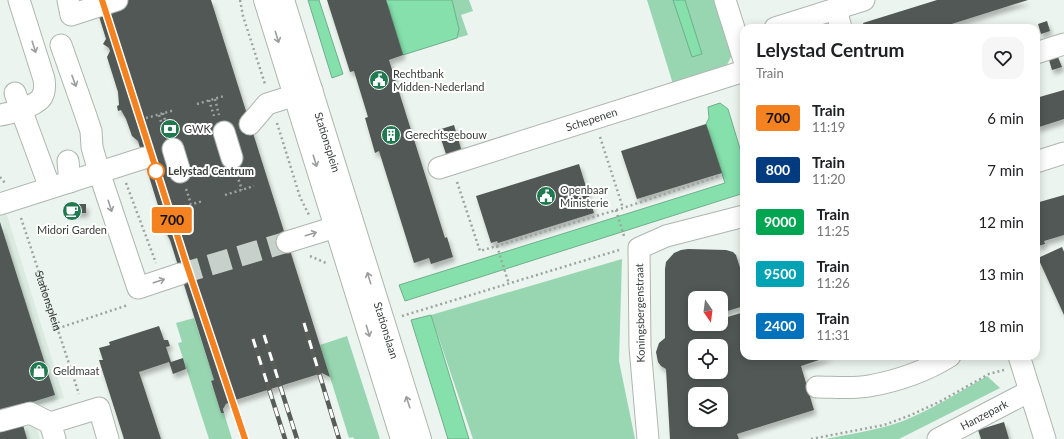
<!DOCTYPE html>
<html lang="en">
<head>
<meta charset="utf-8">
<style>
	:root { --surface:#fff; --page:#f6f6f6; --text:#202124; --muted:#757577 }
	body { margin:0; font-family:Lato,sans-serif; background:var(--page); color:var(--text); height:100vh; display:flex; flex-direction:column; font-size:15px; white-space:nowrap }
	* { box-sizing:border-box; margin:0 }
	p { font-size:13px; color:var(--muted) }
	.icon { flex:none; width:22px; height:22px; fill:none; stroke:currentColor; stroke-width:2; stroke-linecap:round; stroke-linejoin:round }
	.map { position:relative; flex:1; overflow:hidden }
	.drawer { position:absolute; left:740px; top:24px; width:300px; height:336px; display:flex; flex-direction:column; background:var(--surface); border-radius:12px; box-shadow:0 2px 10px #0003 }
	.drawer>* { flex:none }
	.badge { padding:0 8px; border-radius:3px; font-size:14px; line-height:26px }
	.needle { width:26px; rotate:166deg }
	.controls { position:absolute; left:688px; top:291px; display:grid; gap:8px }
	.controls a { display:grid; place-items:center; width:40px; height:40px; border-radius:8px; background:var(--surface); box-shadow:0 2px 10px #0003; font-size:20px }
	.map>.badge { position:absolute; translate:-50% -50%; box-shadow:0 0 0 2px #fff }
	.round { display:grid; place-items:center; flex:none; width:42px; height:42px; border-radius:12px; background:var(--page) }
	.summary { display:flex; align-items:center; justify-content:space-between; height:68px; padding:0 16px }
	h1 { font-size:19px; font-weight:700; line-height:30px }
	ul { padding:0; list-style:none }
	li { display:flex; align-items:center; gap:12px; height:52px; padding:0 16px }
	li div { flex:1 }
	li b { display:block; font-size:15px }
	li em { font-style:normal }
	li .badge { min-width:44px; font-weight:700; text-align:center }
	.map>svg:first-child { display:block }
	.built { fill:#dbebe1 }
	.green { fill:#97d6b0 }
	.water { fill:#85e0ac; stroke:#6eaf8a }
	.building { fill:#515854; fill-rule:evenodd; filter:url(#shadow) }
	.lines { fill:none; stroke-linecap:round; stroke-linejoin:round }
	.minor-tunnel { stroke:#c8d0cb; stroke-width:21; stroke-dasharray:21 10; stroke-linecap:butt }
	.minor-casing { stroke:#aeb6b0; stroke-width:23 }
	.major-casing { stroke:#aeb6b0; stroke-width:24 }
	.path { stroke:#9ea4a0; stroke-width:2.5; stroke-dasharray:2 3; stroke-linecap:butt }
	.minor { stroke:#fff; stroke-width:21 }
	.major { stroke:#fff; stroke-width:22 }
	.rail-casing { stroke:#585d5a; stroke-width:4.5 }
	.rail { stroke:#fff; stroke-width:3; stroke-dasharray:9; stroke-linecap:butt }
	.oneway { stroke:#9c9e9d }
	.line-casing { stroke:#fff; stroke-width:9 }
	.line { stroke:#f58220; stroke-width:6 }
	.stop-dot { fill:#fff; stroke:#f58220; stroke-width:2 }
	.labels { text-anchor:middle; stroke-width:4; stroke-linejoin:round; paint-order:stroke }
	.poi-label { font-size:11px; fill:#3a3e3b; stroke:#fff; text-anchor:start }
	.street-label { font-size:11px; fill:#3a3e3b; stroke:#fff }
	.stop-label { font-size:11px; font-weight:bold; fill:#3a3e3b; stroke:#fff; text-anchor:start }
</style>
</head>
<body>
<div class="map">
<svg width="1064" height="439" viewBox="0 0 1064 439">
	<defs>
		<filter id="shadow"><feDropShadow dx="2.5" dy="4.5" stdDeviation="2" flood-color="#0004"/></filter>
	</defs>
	<rect width="100%" height="100%" fill="#ecf4ef"/>
	<!-- built -->
	<path class="built" d="M0 193 64 398 30 407 40 439H0Z"/>
	<!-- green -->
	<g class="green">
		<path d="M452 0H469L473 11 461 15 468 35 457 38 459 29Z"/>
		<path d="M647 0H673L692 57 702 54 685 0H718L734 51 725 69 673 84Z"/>
		<path d="M622 259 619 361 635 439H473L431 315Z"/>
		<path d="M194 318 214 380 211 382 221 413H224L232 439H209L178 343 182 342 176 323Z"/>
		<path d="M347 336 380 439H354L353 437 349 438 320 345Z"/>
		<path d="M987 376 1000 388 899 439H825C851 434 878 430 903 421 932 409 960 392 987 376Z"/>
	</g>
	<!-- water -->
	<g class="water">
		<path d="M308 0H319L343 74 332 78Z"/>
		<path d="M386 0H452L459 29 457 38 403 55Z"/>
		<path d="M673 0H685L702 54 692 57Z"/>
		<path d="M720 103 728 109 744 162V193L405 301 399 285 725 183 706 124 709 118 708 107Z"/>
		<path d="M431 315 469 439H448L411 320Z"/>
	</g>
	<!-- building -->
	<g class="building">
		<path d="M94 0H211L330 377 322 373 232 401 226 404 223 409 224 413H221L211 381 214 380 170 240 163 227 161 215 138 141 132 136 126 119 121 110 118 111 117 106 119 105 118 92 107 57 110 51 109 48 103 44 106 39Z"/>
		<path d="M327 0H386L403 55 389 60 445 238 447 237 453 257 431 264 429 258 414 263 379 151 375 153 365 118 368 117 354 71 350 72Z"/>
		<path d="M937 0H1028L939 28H865L863 23Z"/>
		<path d="M1047 21 1050 31 1041 34 1038 24Z"/>
		<path d="M1058 57 1062 67 1052 70 1049 60Z"/>
		<path d="M1064 90V119L1036 128V98Z"/>
		<path d="M706 124 722 173 637 199 621 151Z"/>
		<path d="M454 125 462 152 447 157 438 130Z"/>
		<path d="M579 164 594 213 498 243 497 241 491 243 476 196Z"/>
		<path d="M1064 195V235L1044 241 1045 244 1038 246 1036 243V203Z"/>
		<rect x="68" y="204" width="18" height="9"/>
		<path d="M0 222 55 395 0 412Z"/>
		<path d="M1062 247 1064 252V315L1038 258Z"/>
		<path d="M688 249 726 250 733 252 736 255 744 280V306L721 313V298H695V324H721V319L744 312V356H831L801 366 814 410 737 434 739 439H670L666 369 661 366 658 362 656 352 659 343 665 338V269L666 262 674 253 681 250ZM695 346H721V372H695ZM695 394H721V420H695Z"/>
		<path d="M159 326 164 340H168L170 346 166 347 171 362 183 358 186 369 173 374 169 362 139 372 161 439H124L99 360H103L99 348 110 345 109 342Z"/>
		<path d="M1004 422 1009 439H981L978 430Z"/>
		<path d="M23 425 27 439H0V432Z"/>
	</g>
	<g class="lines">
		<!-- minor-tunnel -->
		<path class="minor-tunnel" d="M180 274 287 242"/>
		<defs>
			<g id="minor">
				<path d="M68 0 71 15 117 0"/>
				<path d="M725 0 744 60"/>
				<path d="M836 9 841 28"/>
				<path d="M775 28 864 0"/>
				<path d="M61 45 86 116 91 131 92 147 99 172 138 288 180 274"/>
				<path d="M1036 53 1064 44"/>
				<path d="M15 93 50 188"/>
				<path d="M0 115C8 114 15 111 22 109 38 103 47 99 44 79L19 0"/>
				<path d="M250 124 267 104 312 90"/>
				<path d="M224 132 232 158"/>
				<path d="M173 149 180 172"/>
				<path d="M68 161 70 182"/>
				<path d="M1036 162 1064 153"/>
				<path id="s2" d="M439 168 744 71"/>
				<path d="M0 204 144 158"/>
				<path d="M287 242 352 222"/>
				<path d="M1019 356 1045 439"/>
				<path d="M817 387C832 387 854 389 869 386 897 381 926 371 950 356"/>
				<path d="M0 421 30 413 50 423"/>
				<path d="M55 439 50 423 99 408 108 439"/>
				<path d="M648 439 640 347 639 248 666 236 744 216"/>
				<path id="s3" d="M938 439 1030 391"/>
			</g>
			<g id="major">
				<path d="M265 0 402 439"/>
				<path id="s4" d="M283 0 420 439"/>
			</g>
		</defs>
		<!-- minor casing -->
		<use href="#minor" class="minor-casing"/>
		<!-- major casing -->
		<use href="#major" class="major-casing"/>
		<!-- path -->
		<g class="path">
			<path d="M240 0 243 16 265 84"/>
			<path d="M215 99 219 115"/>
			<path d="M209 100 214 116"/>
			<path d="M197 104 224 96"/>
			<path d="M163 113 168 131"/>
			<path d="M159 115 164 132"/>
			<path d="M146 118 175 110"/>
			<path d="M277 123 300 197 309 215"/>
			<path d="M600 137 623 208"/>
			<path d="M237 175 242 190"/>
			<path d="M0 177 5 183"/>
			<path d="M457 182 480 251 623 208 719 176"/>
			<path d="M126 183 156 263"/>
			<path d="M186 189 191 204"/>
			<path d="M225 195 254 186"/>
			<path d="M175 209 203 201"/>
			<path d="M616 210 624 236"/>
			<path id="s1" d="M21 218 79 394"/>
			<path d="M497 246 509 284"/>
			<path d="M310 256 326 263"/>
			<path d="M402 316 619 250"/>
			<path d="M53 330 128 305"/>
			<path d="M811 439 884 425 911 415 941 401 989 374 1004 370"/>
		</g>
		<!-- minor -->
		<use href="#minor" class="minor"/>
		<!-- major -->
		<use href="#major" class="major"/>
		<defs>
			<g id="rail">
				<path d="M304 323 339 439"/>
				<path d="M264 335 297 439"/>
				<path d="M253 339 285 439"/>
				<path d="M215 351 245 439"/>
			</g>
		</defs>
		<!-- rail casing -->
		<use href="#rail" class="rail-casing"/>
		<!-- rail -->
		<use href="#rail" class="rail"/>
	</g>
	<!-- one-way arrows -->
	<defs><path id="oneway-shaft" d="M-6 0H5M1.5-3L5.5 0L1.5 3" fill="none" stroke-width="1.6" stroke-linecap="round" stroke-linejoin="round"/></defs>
	<g class="oneway">
		<use href="#oneway-shaft" transform="translate(277 37) rotate(73)"/>
		<use href="#oneway-shaft" transform="translate(34 47) rotate(72)"/>
		<use href="#oneway-shaft" transform="translate(74 81) rotate(70)"/>
		<use href="#oneway-shaft" transform="translate(315 161) rotate(73)"/>
		<use href="#oneway-shaft" transform="translate(110 206) rotate(72)"/>
		<use href="#oneway-shaft" transform="translate(311 234) rotate(-17)"/>
		<use href="#oneway-shaft" transform="translate(369 278) rotate(-107)"/>
		<use href="#oneway-shaft" transform="translate(159 281) rotate(-18)"/>
		<use href="#oneway-shaft" transform="translate(368 331) rotate(73)"/>
		<use href="#oneway-shaft" transform="translate(408 402) rotate(-108)"/>
	</g>
	<g class="lines">
		<defs>
			<path id="line" d="M102 0 186 263 245 439"/>
		</defs>
		<!-- line casing -->
		<use href="#line" class="line-casing"/>
		<!-- line -->
		<use href="#line" class="line"/>
	</g>
	<!-- icons -->
	<defs>
		<symbol id="civic-disc" viewBox="-11 -11 22 22"><circle r="9.5" fill="#217a4f" stroke="#fff"/><path d="M-.6-6.5H3V-4.5H.6V-3L4-1V1h2V6H-6V1h2V-1L-.6-3ZM-1.2 2.5V6h2.4V2.5Z" fill="#fff"/></symbol>
		<symbol id="bank-disc" viewBox="-11 -11 22 22"><circle r="9.5" fill="#217a4f" stroke="#fff"/><path d="M-6-4H6V4H-6ZM0-2.3a2.3 2.3 0 1 0 0 4.6a2.3 2.3 0 1 0 0-4.6Z" fill="#fff"/></symbol>
		<symbol id="building-disc" viewBox="-11 -11 22 22"><circle r="9.5" fill="#217a4f" stroke="#fff"/><path d="M-4-6H4V6H1V3H-1V6H-4ZM-2.5-4.3h1.7v1.8h-1.7ZM.8-4.3h1.7v1.8H.8ZM-2.5-1h1.7V.8h-1.7ZM.8-1h1.7V.8H.8Z" fill="#fff"/></symbol>
		<symbol id="cafe-disc" viewBox="-11 -11 22 22"><circle r="9.5" fill="#217a4f" stroke="#fff"/><path d="M-5.5-4.5H6V0H3Q3 3.5 0 3.5H-2.5Q-5.5 3.5-5.5 0ZM3-3.2v2h1.7v-2ZM-6 4.5H4V6H-6Z" fill="#fff"/></symbol>
		<symbol id="shop-disc" viewBox="-11 -11 22 22"><circle r="9.5" fill="#217a4f" stroke="#fff"/><path d="M-5-2.5h2.3a2.7 3.5 0 0 1 5.4 0H5L5.5 6h-11ZM-1.5-2.5h3a1.5 2.3 0 0 0-3 0Z" fill="#fff"/></symbol>
	</defs>
	<g fill-rule="evenodd">
		<use href="#civic-disc" x="368" y="69" width="22" height="22"/>
		<use href="#bank-disc" x="159" y="118" width="22" height="22"/>
		<use href="#building-disc" x="380" y="124" width="22" height="22"/>
		<use href="#civic-disc" x="535" y="185" width="22" height="22"/>
		<use href="#cafe-disc" x="61" y="200" width="22" height="22"/>
		<use href="#shop-disc" x="28" y="360" width="22" height="22"/>
	</g>
	<!-- markers -->
	<circle class="stop-dot" cx="156" cy="171" r="8"/>
	<g class="labels">
		<!-- poi labels -->
		<g class="poi-label">
			<text x="393" y="78">Rechtbank<tspan x="393" dy="13">Midden-Nederland</tspan></text>
			<text x="184" y="133">GWK</text>
			<text x="405" y="139">Gerechtsgebouw</text>
			<text x="560" y="194">Openbaar<tspan x="560" dy="13">Ministerie</tspan></text>
			<text x="72" y="234" text-anchor="middle">Midori Garden</text>
			<text x="53" y="375">Geldmaat</text>
		</g>
		<!-- street labels -->
		<g class="street-label">
			<text dy="4" stroke="none"><textPath href="#s2" startOffset="160">Schepenen</textPath></text>
			<text dy="4" stroke="none"><textPath href="#s4" startOffset="149">Stationsplein</textPath></text>
			<text dy="4" stroke="none"><textPath href="#s1" startOffset="87">Stationsplein</textPath></text>
			<text transform="translate(640 313) rotate(-91)" y="4">Koningsbergenstraat</text>
			<text dy="4" stroke="none"><textPath href="#s4" startOffset="346">Stationslaan</textPath></text>
			<text dy="4" stroke="none"><textPath href="#s3" startOffset="52">Hanzepark</textPath></text>
		</g>
		<!-- stop labels -->
		<g class="stop-label">
			<text x="168" y="175">Lelystad Centrum</text>
		</g>
	</g>
</svg>
<div class="controls">
<a><svg class="needle" viewBox="-14 -14 28 28"><path d="M0-13l5 13h-10z" fill="#e53935"/><path d="M0 13l5-13h-10z" fill="#757577"/></svg></a>
<a><svg class="icon" aria-label="locate" viewBox="0 0 24 24"><circle cx="12" cy="12" r="6"/><path d="M12 2v4M12 18v4M2 12h4M18 12h4"/></svg></a>
<a><svg class="icon" aria-label="layers" viewBox="0 0 24 24"><path d="M12 4l9 5-9 5-9-5zM3 14l9 5 9-5"/></svg></a>
</div>
<b class="badge" style="left:172px;top:220px;background:#f58220;color:#111">700</b>
<section class="drawer">
<div class="summary"><div><h1>Lelystad Centrum</h1><p>Train</p></div><a class="round"><svg class="icon" aria-label="heart" viewBox="0 0 24 24"><path d="M12 20l-8-8c-3-5 5-10 8-4 3-6 11-1 8 4z"/></svg></a></div>
<ul>
<li><span class="badge" style="background:#f58220;color:#111">700</span><div><b>Train</b><p>11:19</p></div><em>6 min</em></li>
<li><span class="badge" style="background:#003b80;color:#fff">800</span><div><b>Train</b><p>11:20</p></div><em>7 min</em></li>
<li><span class="badge" style="background:#00a651;color:#fff">9000</span><div><b>Train</b><p>11:25</p></div><em>12 min</em></li>
<li><span class="badge" style="background:#00a3b4;color:#fff">9500</span><div><b>Train</b><p>11:26</p></div><em>13 min</em></li>
<li><span class="badge" style="background:#0072bc;color:#fff">2400</span><div><b>Train</b><p>11:31</p></div><em>18 min</em></li>
</ul>
</section>
</div>
</body>
</html>
